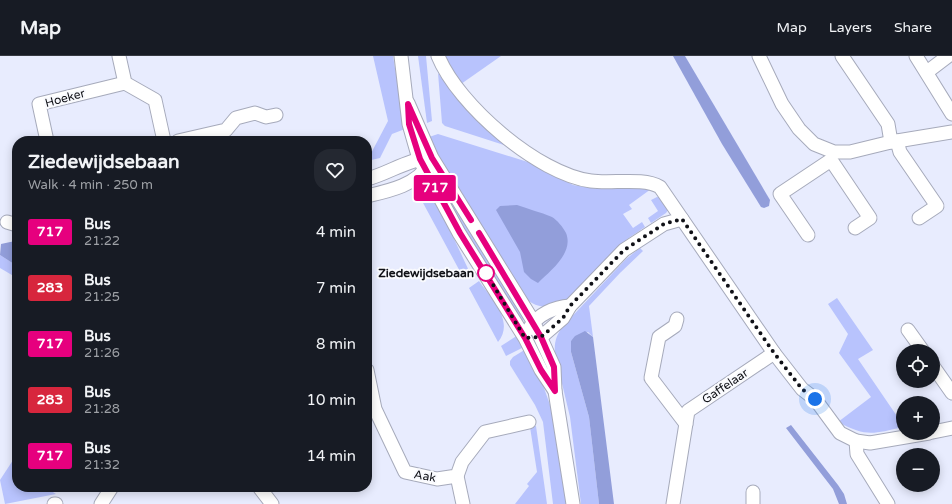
<!DOCTYPE html>
<html lang="en">
<head>
<meta charset="utf-8">
<style>
	:root { --surface:#171b24; --page:#242831; --text:#f1f3f6; --muted:#9ea1a6; --line:#363941 }
	body { margin:0; font-family:"Varela Round",sans-serif; background:var(--page); color:var(--text); height:100vh; display:flex; flex-direction:column; font-size:15px; white-space:nowrap }
	* { box-sizing:border-box; margin:0 }
	p { font-size:13px; color:var(--muted) }
	.icon { flex:none; width:22px; height:22px; fill:none; stroke:currentColor; stroke-width:2; stroke-linecap:round; stroke-linejoin:round }
	.map { position:relative; flex:1; overflow:hidden }
	.panel { position:absolute; left:12px; top:80px; width:360px; height:356px; display:flex; flex-direction:column; background:var(--surface); border-radius:16px; box-shadow:0 2px 10px #0003 }
	.panel>* { flex:none }
	.badge { padding:0 8px; border-radius:3px; font-size:14px; line-height:26px }
	.tools { position:absolute; left:896px; top:288px; display:grid; gap:8px }
	.tools a { display:grid; place-items:center; width:44px; height:44px; border-radius:50%; background:var(--surface); box-shadow:0 2px 10px #0003; font-size:20px }
	.you { position:absolute; width:20px; height:20px; margin:-10px; border:3px solid #fff; border-radius:50%; background:#1a73e8; box-shadow:0 0 0 6px #1a73e833 }
	.map>.badge { position:absolute; translate:-50% -50%; box-shadow:0 0 0 2px #fff }
	.round { display:grid; place-items:center; flex:none; width:42px; height:42px; border-radius:16px; background:var(--page) }
	.headline { display:flex; align-items:center; justify-content:space-between; height:68px; padding:0 16px }
	h1 { font-size:19px; font-weight:800; line-height:30px }
	ul { padding:0; list-style:none }
	li { display:flex; align-items:center; gap:12px; height:56px; padding:0 16px }
	li div { flex:1 }
	li b { display:block; font-size:15px }
	li em { font-style:normal }
	li .badge { min-width:44px; font-weight:700; text-align:center }
	header { display:flex; align-items:center; gap:24px; box-sizing:border-box; height:56px; padding:0 20px; background:var(--surface); border-bottom:1px solid var(--line) }
	header strong { font-size:19px }
	nav { display:flex; gap:22px; margin-inline-start:auto; font-size:14px }
	.map>svg:first-child { display:block }
	.green { fill:#b8c3fd }
	.water { fill:#929eda }
	.lines { fill:none; stroke-linecap:round; stroke-linejoin:round }
	.minor-casing { stroke:#a6aabb; stroke-width:15 }
	.minor { stroke:#fff; stroke-width:13 }
	.line-casing { stroke:#fff; stroke-width:9 }
	.line { stroke:#e6007e; stroke-width:6 }
	.walk { stroke:#101117; stroke-width:4; stroke-dasharray:0 7.2 }
	.stop-dot { fill:#fff; stroke:#e6007e; stroke-width:2 }
	.labels { text-anchor:middle; stroke-width:4; stroke-linejoin:round; paint-order:stroke }
	.street-label { font-size:12px; fill:#101117; stroke:#f9fafe }
	.stop-label { font-size:12px; font-weight:bold; fill:#101117; stroke:#f9fafe; text-anchor:end }
</style>
</head>
<body>
<header>
<strong>Map</strong>
<nav><a>Map</a><a>Layers</a><a>Share</a></nav>
</header>
<div class="map">
<svg width="952" height="448" viewBox="0 0 952 448">
	<rect width="100%" height="100%" fill="#e8ecfe"/>
	<!-- green -->
	<g class="green">
		<path d="M373 0H393L405 73 392 78 380 102 367 105 388 65Z"/>
		<path d="M418 0H426L432 65 427 67Z"/>
		<path d="M441 0H501L461 28Z"/>
		<path d="M438 17 457 43 507 90 445 70 442 67Z"/>
		<path d="M438 78 531 107 573 129 597 133H651L629 149 632 153 623 158 633 172 642 166 645 171C635 178 624 184 616 193 596 211 565 265 532 247 527 244 523 241 519 238L439 104 429 81Z"/>
		<path d="M434 115 524 262 523 265 517 262 433 121Z"/>
		<path d="M413 131 425 133 435 142 470 217 463 221 422 145Z"/>
		<path d="M657 141 663 142 668 154 666 157 651 167 648 162 658 155 651 144Z"/>
		<path d="M640 192 643 195 620 217 589 250 593 281 588 276 571 285V296L589 361 599 448H581L570 361 555 298C554 286 556 280 563 270L626 203Z"/>
		<path d="M0 199 17 210V222L0 212Z"/>
		<path d="M479 225C491 242 515 265 498 286L469 232Z"/>
		<path d="M837 242 873 294 858 303 903 369V371C873 378 866 381 838 366L871 341 839 297 848 278 828 248Z"/>
		<path d="M518 279 524 291 506 300 501 290Z"/>
		<path d="M526 293 544 332 555 363 567 448H553L543 366 535 349 510 309V305L513 301Z"/>
		<path d="M536 370 547 448H515L529 430 527 428 537 416 530 371Z"/>
		<path d="M17 398V431H45L56 438 5 448 0 424Z"/>
	</g>
	<!-- water -->
	<g class="water">
		<path d="M673 0H685L770 144 769 150 764 152 761 151 722 88Z"/>
		<path d="M517 149C528 153 540 156 552 161 557 164 563 171 566 177 574 197 551 214 538 227L531 223 524 216 520 196 496 154 500 150Z"/>
		<path d="M15 185 17 186V210L0 199 1 188Z"/>
		<path d="M585 275 593 281 614 448H599L589 361 571 296V285L575 280Z"/>
		<path d="M791 369 838 429 844 438 847 448H839L833 433 786 372Z"/>
	</g>
	<g class="lines">
		<defs>
			<g id="minor">
				<path d="M119 0 125 27 155 44 164 85"/>
				<path d="M401 0 409 68 419 103 459 177 525 282 541 314 555 335"/>
				<path d="M438 0C458 49 538 118 591 125 612 128 643 121 660 131L774 297 802 333 815 343 840 377 856 385 857 398 888 448"/>
				<path d="M759 0 782 48 799 73 814 88 834 96H850L891 86 952 76"/>
				<path d="M842 0 888 68 891 86"/>
				<path d="M916 0 952 58"/>
				<path d="M927 16 948 0"/>
				<path d="M408 47 432 102 533 265 554 311 555 335 573 448"/>
				<path d="M47 85 39 48 125 27"/>
				<path d="M178 85 226 74 236 62 255 57 266 61 276 59"/>
				<path d="M897 85 900 96 937 150 919 162"/>
				<path d="M367 123C387 118 407 104 427 102"/>
				<path d="M367 140C389 135 417 129 429 108"/>
				<path d="M7 166 17 169"/>
				<path d="M808 179 780 138 831 104 870 162 855 172"/>
				<path d="M677 263 675 270 659 281 651 322 686 368"/>
				<path d="M529 273C537 258 555 251 570 250"/>
				<path d="M908 274 923 295"/>
				<path d="M541 281 563 262 570 250 624 194 664 168 682 163"/>
				<path d="M933 310 952 337"/>
				<path d="M367 314 375 353 405 416 437 423 457 420 462 406 485 376 529 366"/>
				<path d="M933 376 952 372"/>
				<path d="M856 385 870 387 929 377"/>
				<path d="M457 420 463 448"/>
				<path d="M259 431 272 448"/>
				<path d="M753 436V448"/>
				<path d="M54 448H56"/>
				<path d="M101 448 112 431"/>
				<path d="M673 448 688 355 774 297"/>
			</g>
		</defs>
		<!-- minor casing -->
		<use href="#minor" class="minor-casing"/>
		<!-- minor -->
		<use href="#minor" class="minor"/>
	</g>
	<g class="lines">
		<defs>
			<path id="line" d="M471 164 432 102 408 48 409 68 420 103 460 177 525 282 541 314 555 335 554 311 541 281 479 177"/>
		</defs>
		<!-- line casing -->
		<use href="#line" class="line-casing"/>
		<!-- line -->
		<use href="#line" class="line"/>
		<!-- walk -->
		<path class="walk" d="M486 217 525 282 541 281 563 262 570 250 624 194 664 168 682 163 774 297 802 333 815 343"/>
	</g>
	<!-- markers -->
	<circle class="stop-dot" cx="486" cy="217" r="8"/>
	<g class="labels">
		<!-- street labels -->
		<g class="street-label">
			<text transform="translate(65 42) rotate(-15)" y="4">Hoeker</text>
			<text transform="translate(725 330) rotate(-34)" y="4">Gaffelaar</text>
			<text transform="translate(425 420) rotate(10)" y="4">Aak</text>
		</g>
		<!-- stop labels -->
		<g class="stop-label">
			<text x="474" y="221">Ziedewijdsebaan</text>
		</g>
	</g>
</svg>
<div class="tools">
<a><svg class="icon" aria-label="locate" viewBox="0 0 24 24"><circle cx="12" cy="12" r="6"/><path d="M12 2v4M12 18v4M2 12h4M18 12h4"/></svg></a>
<a>+</a>
<a>−</a>
</div>
<div class="you" style="left:815px;top:343px"></div>
<b class="badge" style="left:435px;top:132px;background:#e6007e;color:#fff">717</b>
<section class="panel">
<div class="headline"><div><h1>Ziedewijdsebaan</h1><p>Walk · 4 min · 250 m</p></div><a class="round"><svg class="icon" aria-label="heart" viewBox="0 0 24 24"><path d="M12 20l-8-8c-3-5 5-10 8-4 3-6 11-1 8 4z"/></svg></a></div>
<ul>
<li><span class="badge" style="background:#e6007e;color:#fff">717</span><div><b>Bus</b><p>21:22</p></div><em>4 min</em></li>
<li><span class="badge" style="background:#d7263d;color:#fff">283</span><div><b>Bus</b><p>21:25</p></div><em>7 min</em></li>
<li><span class="badge" style="background:#e6007e;color:#fff">717</span><div><b>Bus</b><p>21:26</p></div><em>8 min</em></li>
<li><span class="badge" style="background:#d7263d;color:#fff">283</span><div><b>Bus</b><p>21:28</p></div><em>10 min</em></li>
<li><span class="badge" style="background:#e6007e;color:#fff">717</span><div><b>Bus</b><p>21:32</p></div><em>14 min</em></li>
</ul>
</section>
</div>
</body>
</html>
